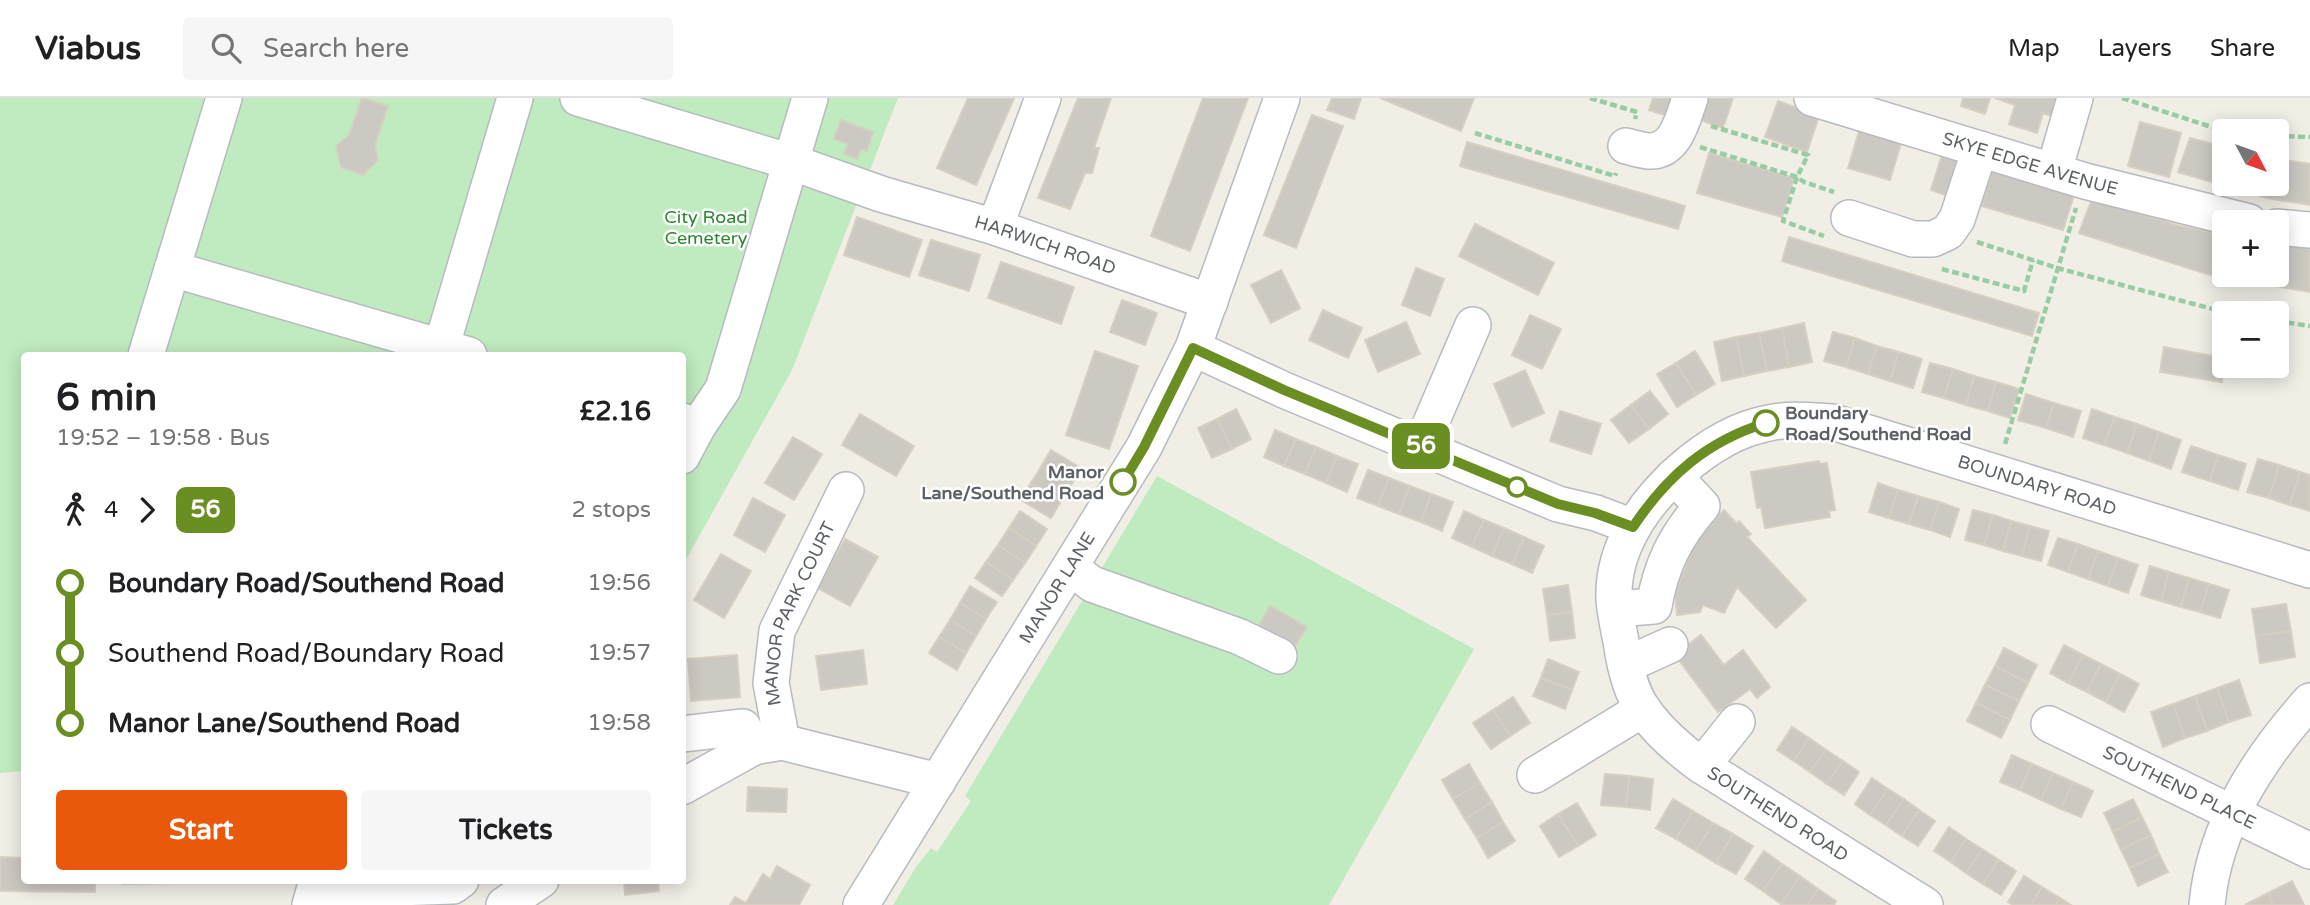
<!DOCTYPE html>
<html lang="en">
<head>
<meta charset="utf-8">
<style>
	:root { --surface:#fff; --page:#f6f6f6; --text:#202124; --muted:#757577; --line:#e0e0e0; --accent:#ea580c }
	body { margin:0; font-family:"Varela Round",sans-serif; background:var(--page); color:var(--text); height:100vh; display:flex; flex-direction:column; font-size:26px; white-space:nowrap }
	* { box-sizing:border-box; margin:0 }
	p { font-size:23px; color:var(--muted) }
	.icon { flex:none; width:38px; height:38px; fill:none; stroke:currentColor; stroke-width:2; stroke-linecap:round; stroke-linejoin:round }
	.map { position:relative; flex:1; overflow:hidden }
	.side { position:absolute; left:21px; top:254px; width:665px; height:532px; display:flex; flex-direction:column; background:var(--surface); border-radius:7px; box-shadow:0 4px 18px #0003 }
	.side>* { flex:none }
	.badge { padding:0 14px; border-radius:10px; font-size:24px; line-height:46px }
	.needle { width:46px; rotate:131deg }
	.buttons { position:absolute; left:2212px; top:21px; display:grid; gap:14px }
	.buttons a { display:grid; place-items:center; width:77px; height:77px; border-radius:7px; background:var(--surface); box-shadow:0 4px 18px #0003; font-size:35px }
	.map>.badge { position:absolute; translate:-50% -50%; box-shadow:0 0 0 4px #fff }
	.legs { display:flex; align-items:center; gap:10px; height:77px; padding:0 35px; font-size:23px }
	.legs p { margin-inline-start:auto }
	.headline { display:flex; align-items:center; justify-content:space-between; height:119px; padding:0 35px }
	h1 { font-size:38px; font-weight:700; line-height:52px }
	.cta { display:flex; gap:14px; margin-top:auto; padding:14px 35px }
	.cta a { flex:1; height:80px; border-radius:7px; background:var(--accent); color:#fff; font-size:28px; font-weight:700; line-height:80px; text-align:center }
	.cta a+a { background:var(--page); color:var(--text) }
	ul { padding:0 35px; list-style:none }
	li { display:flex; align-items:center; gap:24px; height:70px; font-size:26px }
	li i { display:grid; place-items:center; width:10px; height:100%; margin:0 9px; background:currentColor }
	li i::after { content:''; width:18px; height:18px; margin:-9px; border:5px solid; border-radius:50%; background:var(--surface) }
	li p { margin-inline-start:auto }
	li:first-child i { background:linear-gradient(#0000 50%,currentColor 0) }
	li:last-child i { background:linear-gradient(currentColor 50%,#0000 0) }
	header { display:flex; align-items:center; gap:42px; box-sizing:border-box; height:98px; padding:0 35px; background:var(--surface); border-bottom:2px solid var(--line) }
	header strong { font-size:33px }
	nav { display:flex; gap:38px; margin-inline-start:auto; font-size:24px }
	.search { width:490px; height:63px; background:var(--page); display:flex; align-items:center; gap:18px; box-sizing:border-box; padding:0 24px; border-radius:7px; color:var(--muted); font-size:26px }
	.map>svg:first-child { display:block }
	.green { fill:#c0eabf }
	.building { fill:#ccc8c2; stroke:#d6cfc2; stroke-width:2 }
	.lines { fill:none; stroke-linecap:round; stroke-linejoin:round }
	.minor-casing { stroke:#b7bbc0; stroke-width:38 }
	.path { stroke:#97cca5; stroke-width:4.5; stroke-dasharray:7 3.5; stroke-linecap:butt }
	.minor { stroke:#fff; stroke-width:35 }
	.line-1-casing { stroke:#fff; stroke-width:16 }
	.line-1 { stroke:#6b8e23; stroke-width:10 }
	.stop-1-dot { fill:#fff; stroke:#6b8e23; stroke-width:3.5 }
	.labels { text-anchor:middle; stroke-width:5; stroke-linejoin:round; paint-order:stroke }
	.street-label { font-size:18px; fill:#5c6167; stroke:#fff }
	.park-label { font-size:18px; fill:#2c862f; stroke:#fff }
	.stop-label { font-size:18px; font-weight:bold; fill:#5c6167; stroke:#fff; text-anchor:start }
</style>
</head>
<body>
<header>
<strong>Viabus</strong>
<div class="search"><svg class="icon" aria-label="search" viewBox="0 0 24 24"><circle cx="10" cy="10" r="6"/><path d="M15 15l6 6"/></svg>Search here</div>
<nav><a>Map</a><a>Layers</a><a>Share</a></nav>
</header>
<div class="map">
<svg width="2310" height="807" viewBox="0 0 2310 807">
	<rect width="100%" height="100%" fill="#f0eee5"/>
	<!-- green -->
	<g class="green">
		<path d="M0 0H898L792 272 683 467 682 257H24V673L0 675Z"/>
		<path d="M1157 378 1474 551 1329 807H893L916 769 931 750 937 754 971 703 965 698Z"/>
	</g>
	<!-- building -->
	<g class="building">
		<path d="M362 0 388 8 375 46 378 62 363 77 341 69 336 48 349 37Z"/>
		<path d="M968 0H1014L976 87 937 70Z"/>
		<path d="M1078 0H1111L1094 50H1099L1092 75H1085L1070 111 1038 100Z"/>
		<path d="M1203 0H1248L1190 153 1151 138Z"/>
		<path d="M1332 0H1361L1354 21 1327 12Z"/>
		<path d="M1380 0H1474L1461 33Z"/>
		<path d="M1653 0H1677L1671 19 1649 12Z"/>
		<path d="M1707 0H1733L1723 30 1700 22Z"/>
		<path d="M1963 0H1990L1985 16 1961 8Z"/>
		<path d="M1995 0H2060L2054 19 2043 15 2037 35 2009 26 2015 7Z"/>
		<path d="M1778 3 1819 18 1807 54 1765 39Z"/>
		<path d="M1312 17 1343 28 1296 150 1264 137Z"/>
		<path d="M841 22 873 34 867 53 861 51 857 61 844 56 848 46 834 41Z"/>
		<path d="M2140 24 2181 35 2169 79 2128 68Z"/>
		<path d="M1860 30 1902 42 1890 82 1848 70Z"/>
		<path d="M2190 40 2224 49V86H2277V61L2310 66V107L2267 100 2178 74Z"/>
		<path d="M1467 44 1685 108 1678 131 1460 68Z"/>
		<path d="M1943 54 1963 61 1950 99 1931 92Z"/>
		<path d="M1709 55 1794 80 1782 119 1697 95Z"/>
		<path d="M1993 70 2075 94 2063 132 1982 108Z"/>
		<path d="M2092 101 2176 127 2224 137V177H2277V146L2310 149V194L2207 176 2079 135Z"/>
		<path d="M857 119 922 142 909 179 844 157Z"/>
		<path d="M1475 126 1554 165 1538 197 1459 158Z"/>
		<path d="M1789 139 2039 215 2032 238 1782 163Z"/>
		<path d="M931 142 980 157 969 193 919 177Z"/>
		<path d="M1001 164 1074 189 1061 226 988 200Z"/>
		<path d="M1416 170 1444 181 1430 218 1402 207Z"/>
		<path d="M1281 172 1300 210 1271 225 1251 187Z"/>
		<path d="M1122 202 1157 215 1145 247 1110 234Z"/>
		<path d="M1323 212 1362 230 1348 260 1309 242Z"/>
		<path d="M1530 217 1561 231 1542 271 1512 257Z"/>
		<path d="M1406 224 1420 256 1378 274 1365 242Z"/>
		<path d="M1804 225 1812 264 1789 269 1782 230Z"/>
		<path d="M1782 230 1789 269 1767 273 1759 235Z"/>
		<path d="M1833 234 1855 240 1846 269 1824 263Z"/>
		<path d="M1759 235 1767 273 1744 278 1736 239Z"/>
		<path d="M1736 239 1744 278 1722 283 1714 244Z"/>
		<path d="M1855 240 1877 248 1868 276 1846 269Z"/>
		<path d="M1877 248 1899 254 1890 283 1868 276Z"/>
		<path d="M2164 249 2224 260 2222 284 2160 274Z"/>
		<path d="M1095 253 1138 268 1109 351 1066 337Z"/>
		<path d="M1695 253 1715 286 1696 297 1676 265Z"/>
		<path d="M1899 254 1922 261 1913 290 1890 283Z"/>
		<path d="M1676 265 1696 297 1677 309 1657 276Z"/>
		<path d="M1930 265 1953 271 1944 300 1922 294Z"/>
		<path d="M1953 271 1974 278 1966 307 1944 300Z"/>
		<path d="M1525 272 1544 315 1512 329 1494 286Z"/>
		<path d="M1974 278 1996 284 1988 313 1966 307Z"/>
		<path d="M1996 284 2019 291 2010 320 1988 313Z"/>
		<path d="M1650 293 1668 316 1649 331 1631 307Z"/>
		<path d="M2026 296 2054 305 2046 330 2018 322Z"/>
		<path d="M2054 305 2081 313 2073 339 2046 330Z"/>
		<path d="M1631 307 1649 331 1629 345 1611 322Z"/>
		<path d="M1236 311 1251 341 1232 351 1217 321Z"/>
		<path d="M2092 311 2115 319 2104 347 2083 340Z"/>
		<path d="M1560 313 1601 326 1591 356 1550 343Z"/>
		<path d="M860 316 914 348 896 378 842 347Z"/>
		<path d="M2115 319 2137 326 2127 355 2104 347Z"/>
		<path d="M1217 321 1232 351 1212 360 1198 330Z"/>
		<path d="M2137 326 2159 334 2149 363 2127 355Z"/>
		<path d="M1275 332 1296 341 1284 368 1264 359Z"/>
		<path d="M2159 334 2181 342 2171 371 2149 363Z"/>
		<path d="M793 339 822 356 794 402 765 385Z"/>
		<path d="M1296 341 1316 349 1305 376 1284 368Z"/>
		<path d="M2191 348 2218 357 2210 383 2182 374Z"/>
		<path d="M1316 349 1337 358 1326 385 1305 376Z"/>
		<path d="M1051 352 1081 370 1071 387 1041 369Z"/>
		<path d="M2218 357 2246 366 2238 392 2210 383Z"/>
		<path d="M1337 358 1358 366 1347 394 1326 385Z"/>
		<path d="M2258 361 2279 367 2269 400 2247 394Z"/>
		<path d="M1819 363 1820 366 1827 365 1835 412 1829 413 1830 419 1765 430 1761 409 1757 410 1751 374Z"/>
		<path d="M2279 367 2300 374 2290 407 2269 400Z"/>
		<path d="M1041 369 1071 387 1061 403 1031 385Z"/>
		<path d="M1368 372 1389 380 1378 408 1357 400Z"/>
		<path d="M2300 374 2310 377V413L2290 407Z"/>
		<path d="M1389 380 1410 388 1399 416 1378 408Z"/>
		<path d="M1031 385 1061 403 1051 420 1021 402Z"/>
		<path d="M1878 385 1898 392 1889 420 1869 414Z"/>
		<path d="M1410 388 1431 396 1421 424 1399 416Z"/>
		<path d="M1898 392 1918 398 1909 426 1889 420Z"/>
		<path d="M1431 396 1453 404 1442 433 1421 424Z"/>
		<path d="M1918 398 1939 404 1930 432 1909 426Z"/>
		<path d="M753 400 785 417 765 454 734 437Z"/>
		<path d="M1939 404 1959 411 1950 439 1930 432Z"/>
		<path d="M1724 412 1737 426 1739 423 1751 436 1747 439 1806 502 1776 530 1737 489 1724 515 1703 507 1700 514 1677 517 1675 496 1701 429 1710 428Z"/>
		<path d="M1973 412 1993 417 1984 447 1965 442Z"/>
		<path d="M1020 413 1047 431 1036 448 1009 430Z"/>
		<path d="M1464 413 1484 422 1472 449 1452 440Z"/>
		<path d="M1993 417 2011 423 2003 453 1984 447Z"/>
		<path d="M1484 422 1504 430 1492 458 1472 449Z"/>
		<path d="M2011 423 2030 428 2022 458 2003 453Z"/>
		<path d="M2030 428 2049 433 2041 463 2022 458Z"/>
		<path d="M1009 430 1036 448 1025 465 998 447Z"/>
		<path d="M1504 430 1524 439 1512 466 1492 458Z"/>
		<path d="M1524 439 1544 448 1532 475 1512 466Z"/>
		<path d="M2058 440 2078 446 2068 474 2048 467Z"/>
		<path d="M845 441 878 459 850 508 818 490Z"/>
		<path d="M2078 446 2098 453 2088 481 2068 474Z"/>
		<path d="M998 447 1025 465 1013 482 986 464Z"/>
		<path d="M2098 453 2118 460 2108 488 2088 481Z"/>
		<path d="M721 456 751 473 724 520 694 502Z"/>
		<path d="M2118 460 2138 467 2128 495 2108 488Z"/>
		<path d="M986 464 1013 482 1002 498 975 480Z"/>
		<path d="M2150 468 2169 474 2161 503 2141 497Z"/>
		<path d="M2169 474 2189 480 2181 509 2161 503Z"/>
		<path d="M2189 480 2209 486 2200 514 2181 509Z"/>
		<path d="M2209 486 2229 492 2220 520 2200 514Z"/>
		<path d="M1568 487 1572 514 1547 517 1543 491Z"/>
		<path d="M970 488 997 504 986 521 960 505Z"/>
		<path d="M960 505 986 521 976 538 950 522Z"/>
		<path d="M2286 506 2291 533 2256 538 2252 511Z"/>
		<path d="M1270 508 1307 529 1294 550 1258 529Z"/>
		<path d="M1572 514 1575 540 1550 543 1547 517Z"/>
		<path d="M950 522 976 538 966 555 939 539Z"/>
		<path d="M2291 533 2295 559 2260 565 2256 538Z"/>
		<path d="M1701 537 1724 567 1743 552 1770 589 1757 600 1750 591 1718 614 1675 557Z"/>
		<path d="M939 539 966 555 957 572 929 555Z"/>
		<path d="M2064 547 2083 557 2068 585 2050 575Z"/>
		<path d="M2004 550 2037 567 2028 585 1995 568Z"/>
		<path d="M863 552 867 586 821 592 816 558Z"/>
		<path d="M737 557 740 599 691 603 688 561Z"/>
		<path d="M2083 557 2101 566 2087 594 2068 585Z"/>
		<path d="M1548 561 1579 574 1572 592 1541 580Z"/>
		<path d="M2101 566 2120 576 2106 604 2087 594Z"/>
		<path d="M1995 568 2028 585 2019 603 1985 587Z"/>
		<path d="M2120 576 2139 586 2124 614 2106 604Z"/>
		<path d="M1541 580 1572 592 1565 611 1533 598Z"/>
		<path d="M2239 582 2251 617 2229 624 2217 590Z"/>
		<path d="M1985 587 2019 603 2010 622 1976 605Z"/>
		<path d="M2217 590 2229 624 2207 633 2195 598Z"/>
		<path d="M2195 598 2207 633 2185 640 2173 606Z"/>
		<path d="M1513 599 1530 625 1510 638 1493 612Z"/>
		<path d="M1976 605 2010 622 2001 640 1967 623Z"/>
		<path d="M2173 606 2185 640 2163 649 2151 614Z"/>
		<path d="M1493 612 1510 638 1491 651 1473 625Z"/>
		<path d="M1792 629 1809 640 1794 663 1777 652Z"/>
		<path d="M1809 640 1826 652 1810 674 1794 663Z"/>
		<path d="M1826 652 1843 663 1827 686 1810 674Z"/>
		<path d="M2012 657 2032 666 2020 692 2000 684Z"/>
		<path d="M1843 663 1859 674 1844 697 1827 686Z"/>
		<path d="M1469 666 1480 685 1453 701 1442 682Z"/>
		<path d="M2032 666 2053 675 2041 702 2020 692Z"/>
		<path d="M2053 675 2073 684 2061 711 2041 702Z"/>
		<path d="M1605 676 1629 678 1626 709 1601 707Z"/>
		<path d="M1629 678 1653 681 1650 712 1626 709Z"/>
		<path d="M1872 680 1888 691 1870 717 1855 706Z"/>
		<path d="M2073 684 2093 693 2081 719 2061 711Z"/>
		<path d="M1480 685 1492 704 1465 721 1453 701Z"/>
		<path d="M748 689 787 691 786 714 747 713Z"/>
		<path d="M1888 691 1904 701 1886 727 1870 717Z"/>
		<path d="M1673 701 1693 713 1676 741 1656 730Z"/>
		<path d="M1904 701 1919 712 1902 738 1886 727Z"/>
		<path d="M2133 701 2142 719 2113 734 2104 715Z"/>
		<path d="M1492 704 1503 724 1477 740 1465 721Z"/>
		<path d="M1577 705 1596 737 1578 748 1558 716Z"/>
		<path d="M1919 712 1935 723 1918 748 1902 738Z"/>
		<path d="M1693 713 1713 725 1696 753 1676 741Z"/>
		<path d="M1558 716 1578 748 1559 759 1540 728Z"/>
		<path d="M2142 719 2151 737 2121 752 2113 734Z"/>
		<path d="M1503 724 1515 743 1488 760 1477 740Z"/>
		<path d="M1713 725 1733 736 1716 765 1696 753Z"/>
		<path d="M1949 729 1966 741 1951 764 1934 753Z"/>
		<path d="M1733 736 1753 748 1736 776 1716 765Z"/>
		<path d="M2151 737 2159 756 2130 770 2121 752Z"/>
		<path d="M1966 741 1982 751 1966 775 1951 764Z"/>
		<path d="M1982 751 1999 762 1983 786 1966 775Z"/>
		<path d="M1764 753 1782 766 1763 793 1745 781Z"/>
		<path d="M2159 756 2168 774 2138 788 2130 770Z"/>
		<path d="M0 759 24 760V782H95V794L0 793Z"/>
		<path d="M1999 762 2016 773 2001 797 1983 786Z"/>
		<path d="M1782 766 1800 778 1781 806 1763 793Z"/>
		<path d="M777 768 810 787 799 807H730L735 799 746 805 763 776 770 781Z"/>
		<path d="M1800 778 1818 791 1807 807H1783L1781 806Z"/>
		<path d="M2024 778 2042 789 2031 807H2013L2008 804Z"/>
		<path d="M122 782H232V784L122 786Z"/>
		<path d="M624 782H658L659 793 625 797Z"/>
		<path d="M2292 783 2304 807H2273L2268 795Z"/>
		<path d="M2042 789 2060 800 2055 807H2031Z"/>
		<path d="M1818 791 1836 803 1834 807H1807Z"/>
		<path d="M2268 795 2273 807H2245Z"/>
		<path d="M2060 800 2071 807H2055Z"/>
	</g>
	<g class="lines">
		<defs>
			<g id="minor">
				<path id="s1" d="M578 0 791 64 881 96 995 129 1210 204"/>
				<path id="s2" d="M1812 0 2085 83 2249 124"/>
				<path d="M1626 48C1633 50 1641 52 1648 53 1676 55 1683 20 1690 0"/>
				<path d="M2054 73 2075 0"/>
				<path d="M1849 120 1913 141H1933L1948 134 1957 121 1980 51"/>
				<path d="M995 129 1043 0"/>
				<path d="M2277 129 2310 132"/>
				<path d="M172 171 469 257"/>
				<path d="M1193 250 1284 292 1558 406 1596 415 1633 429"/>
				<path d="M146 257 224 0"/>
				<path d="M439 257 515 0"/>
				<path d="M682 323 698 328 723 291 810 0"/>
				<path d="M1421 348 1473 227"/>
				<path d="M682 358 698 328"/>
				<path d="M1070 469 1092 486 1240 539 1279 558"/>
				<path d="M1616 511 1654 508C1661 467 1675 439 1702 408L1674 378"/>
				<path d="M1626 567 1670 547"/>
				<path id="s3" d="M2049 626 2310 753"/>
				<path d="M682 636 743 629 754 649"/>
				<path id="s4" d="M782 644 771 585 777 533 846 392"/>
				<path d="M1702 668 1737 624"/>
				<path d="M1535 677 1643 611"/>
				<path d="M682 689 754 649 782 644 938 683"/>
				<path d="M310 807 314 793 453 788 461 782"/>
				<path d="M504 807 541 782"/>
				<path id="s5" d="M861 807 1144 349 1193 250 1282 0"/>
				<path id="s6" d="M1925 807 1702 668C1681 653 1660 635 1644 613 1631 595 1624 565 1621 543 1618 529 1615 515 1614 501 1612 450 1644 405 1681 372 1705 351 1736 331 1769 325 1790 320 1811 323 1833 324L2310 472"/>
				<path d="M2207 807C2214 728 2259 660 2310 603"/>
			</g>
		</defs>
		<!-- minor casing -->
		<use href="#minor" class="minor-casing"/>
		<!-- path -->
		<g class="path">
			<path d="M1590 0 1637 14 1635 21"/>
			<path d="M2122 0 2224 33"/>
			<path d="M1711 28 1808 57 1797 79 1783 123 1824 138"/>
			<path d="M1475 35 1615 78 1616 75"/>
			<path d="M2277 38 2310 39"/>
			<path d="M1700 49 1797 79 1804 84 1834 94"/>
			<path d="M1977 144 2057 170 2228 215"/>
			<path d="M1942 171 2024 193 2033 162"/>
			<path d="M2277 223 2310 228"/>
			<path d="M2005 346 2076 110"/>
		</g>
		<!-- minor -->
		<use href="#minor" class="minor"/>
	</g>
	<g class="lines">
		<defs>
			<path id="line-1" d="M1123 384 1144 349 1193 250 1284 292 1558 406 1595 415 1633 429C1667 378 1707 343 1766 325"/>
		</defs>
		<!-- line-1 casing -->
		<use href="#line-1" class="line-1-casing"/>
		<!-- line-1 -->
		<use href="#line-1" class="line-1"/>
	</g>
	<!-- markers -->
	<g class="stop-1-dot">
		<circle cx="1766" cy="325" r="12"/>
		<circle cx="1123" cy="384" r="12"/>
		<circle cx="1517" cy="389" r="9"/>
	</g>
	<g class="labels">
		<!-- street labels -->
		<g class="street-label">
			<text dy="6" stroke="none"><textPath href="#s2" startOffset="228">SKYE EDGE AVENUE</textPath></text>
			<text dy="6" stroke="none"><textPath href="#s1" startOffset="490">HARWICH ROAD</textPath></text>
			<text dy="6" stroke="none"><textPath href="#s6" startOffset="989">BOUNDARY ROAD</textPath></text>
			<text dy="6" stroke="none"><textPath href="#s5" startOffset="373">MANOR LANE</textPath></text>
			<text dy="6" stroke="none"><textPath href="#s4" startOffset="135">MANOR PARK COURT</textPath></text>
			<text dy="6" stroke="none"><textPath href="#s3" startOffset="145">SOUTHEND PLACE</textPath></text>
			<text transform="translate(1778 716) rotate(32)" y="6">SOUTHEND ROAD</text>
		</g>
		<!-- park labels -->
		<g class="park-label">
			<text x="706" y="125">City Road<tspan x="706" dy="21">Cemetery</tspan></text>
		</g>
		<!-- stop labels -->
		<g class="stop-label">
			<text x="1785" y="321">Boundary<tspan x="1785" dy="21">Road/Southend Road</tspan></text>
			<text x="1104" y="380" text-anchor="end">Manor<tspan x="1104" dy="21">Lane/Southend Road</tspan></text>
		</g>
	</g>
</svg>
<div class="buttons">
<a><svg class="needle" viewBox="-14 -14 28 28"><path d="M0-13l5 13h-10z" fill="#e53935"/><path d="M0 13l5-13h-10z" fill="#757577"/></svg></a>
<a>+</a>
<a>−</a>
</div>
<b class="badge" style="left:1421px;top:348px;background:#6b8e23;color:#fff">56</b>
<section class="side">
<div class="headline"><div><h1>6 min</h1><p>19:52 – 19:58 · Bus</p></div><b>£2.16</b></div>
<div class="legs"><svg class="icon" aria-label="walk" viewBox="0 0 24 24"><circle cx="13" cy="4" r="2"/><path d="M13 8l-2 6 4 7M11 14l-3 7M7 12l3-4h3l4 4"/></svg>4<svg class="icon" aria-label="forward" viewBox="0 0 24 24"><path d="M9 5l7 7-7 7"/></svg><b class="badge" style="background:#6b8e23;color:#fff">56</b><p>2 stops</p></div>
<ul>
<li><i style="color:#6b8e23"></i><b>Boundary Road/Southend Road</b><p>19:56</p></li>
<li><i style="color:#6b8e23"></i><span>Southend Road/Boundary Road</span><p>19:57</p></li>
<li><i style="color:#6b8e23"></i><b>Manor Lane/Southend Road</b><p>19:58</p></li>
</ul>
<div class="cta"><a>Start</a><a>Tickets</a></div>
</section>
</div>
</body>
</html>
